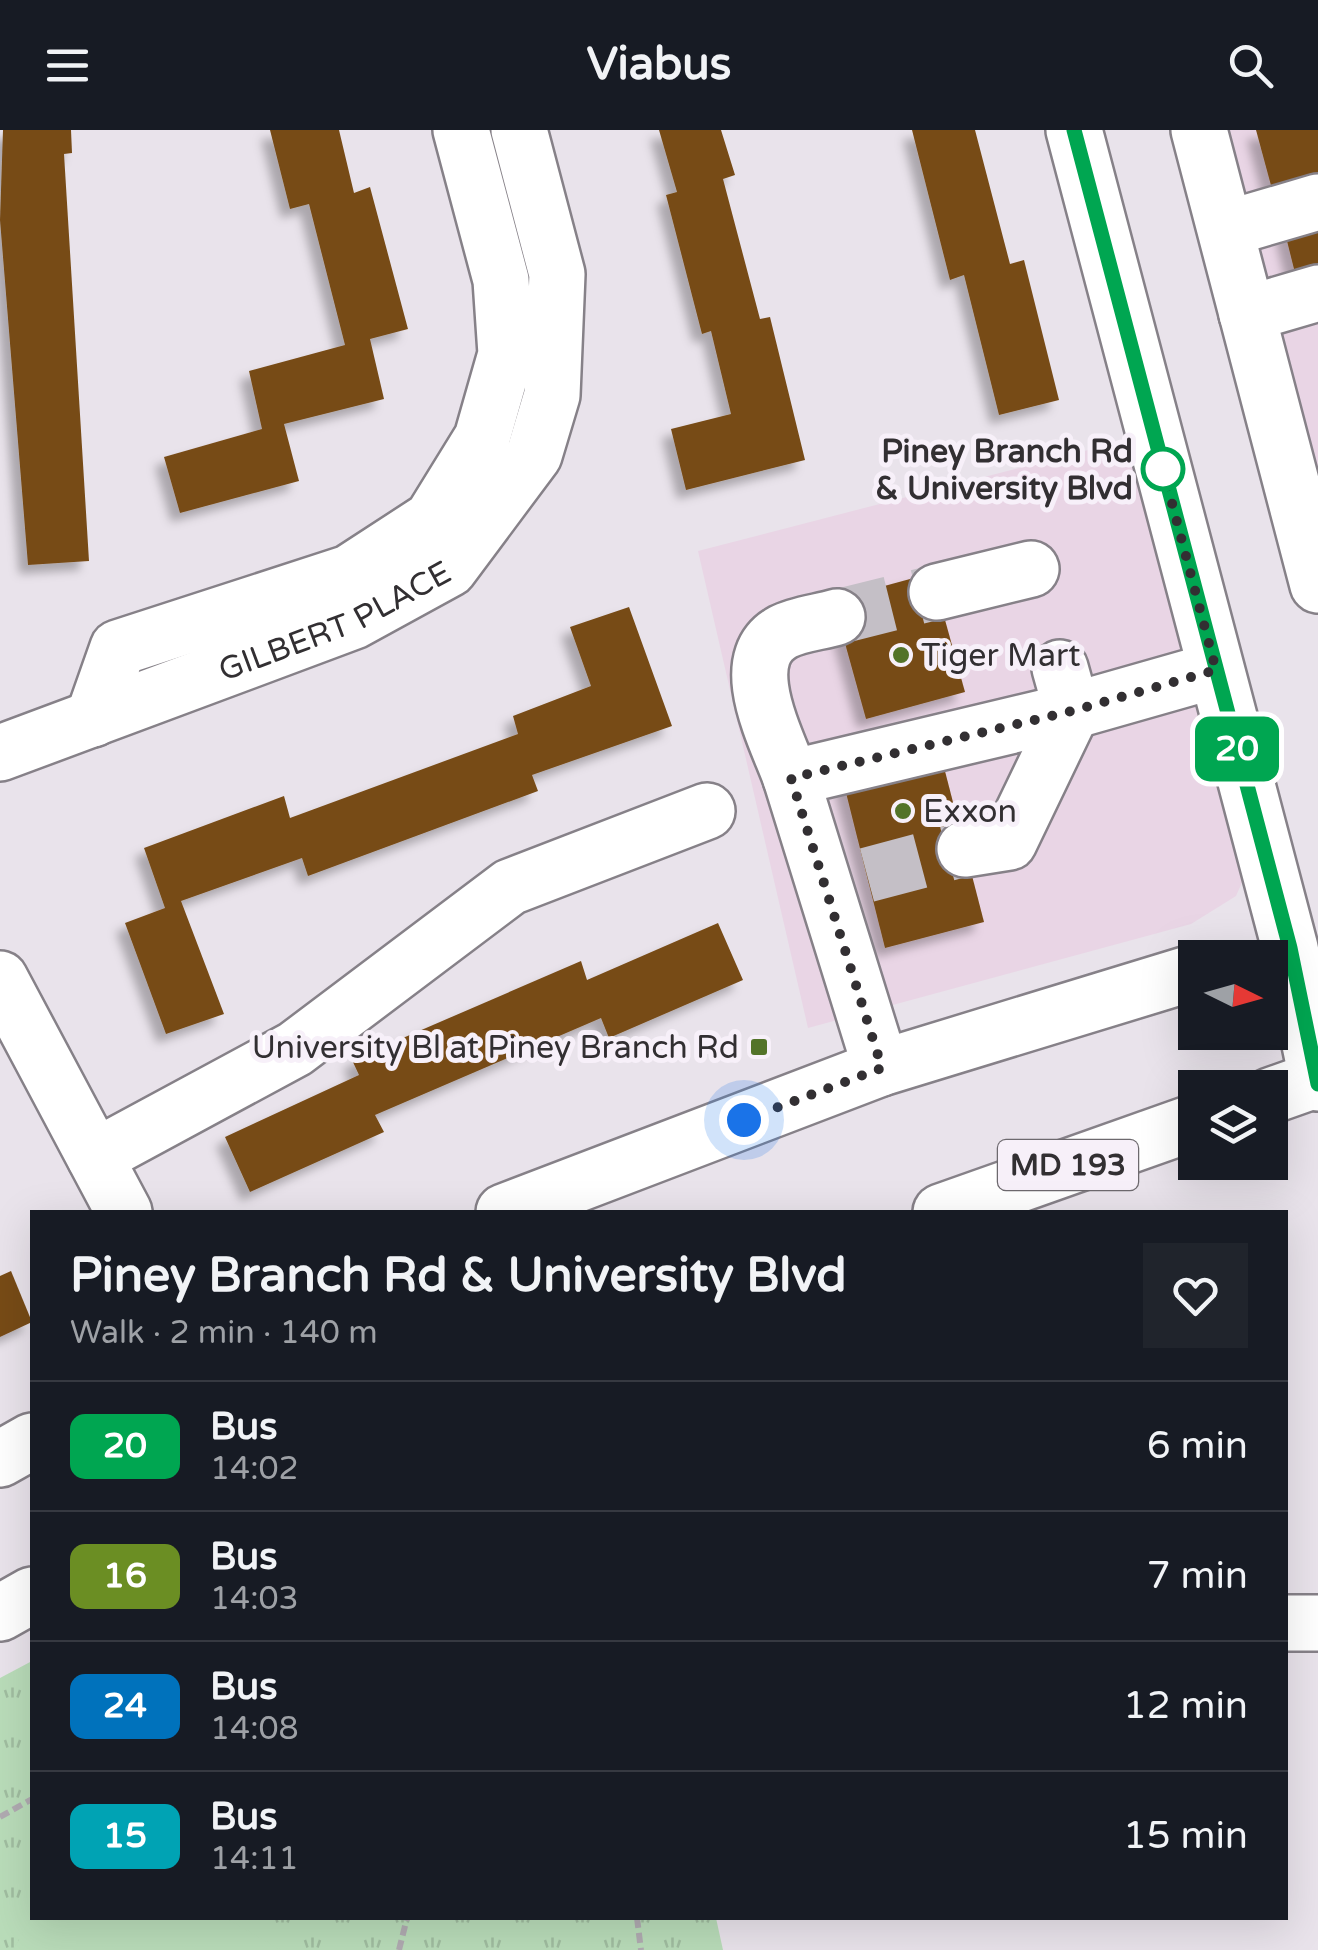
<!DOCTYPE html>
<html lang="en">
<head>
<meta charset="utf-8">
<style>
	:root { --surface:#171b24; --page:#20242c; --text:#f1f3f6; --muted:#9ea1a6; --line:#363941 }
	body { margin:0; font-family:"Varela Round",sans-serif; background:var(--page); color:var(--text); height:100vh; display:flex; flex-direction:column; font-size:38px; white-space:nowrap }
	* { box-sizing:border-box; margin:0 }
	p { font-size:32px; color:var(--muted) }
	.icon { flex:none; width:55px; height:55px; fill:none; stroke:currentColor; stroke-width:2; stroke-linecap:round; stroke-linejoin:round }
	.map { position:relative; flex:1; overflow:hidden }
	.details { position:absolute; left:30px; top:1080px; width:1258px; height:710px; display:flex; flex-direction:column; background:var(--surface); border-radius:0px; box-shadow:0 10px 40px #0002 }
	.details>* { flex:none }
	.badge { padding:0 20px; border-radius:15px; font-size:35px; line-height:65px }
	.needle { width:65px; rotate:95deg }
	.controls { position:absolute; left:1178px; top:810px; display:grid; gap:20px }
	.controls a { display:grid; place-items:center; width:110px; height:110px; border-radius:0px; background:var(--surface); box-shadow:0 10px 40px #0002; font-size:50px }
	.you { position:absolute; width:50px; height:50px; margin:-25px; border:8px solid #fff; border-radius:50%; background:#1a73e8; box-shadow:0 0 0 15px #1a73e833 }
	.map>.badge { position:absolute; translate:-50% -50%; box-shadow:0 0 0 5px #fff }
	.round { display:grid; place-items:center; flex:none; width:105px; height:105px; border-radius:0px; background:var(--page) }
	.headline { display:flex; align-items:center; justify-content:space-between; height:170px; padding:0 40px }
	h1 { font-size:48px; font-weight:700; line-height:75px }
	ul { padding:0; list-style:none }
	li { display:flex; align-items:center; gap:30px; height:130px; padding:0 40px; border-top:2px solid var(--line) }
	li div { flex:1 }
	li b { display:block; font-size:38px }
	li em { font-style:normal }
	li .badge { min-width:110px; font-weight:700; text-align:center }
	header { display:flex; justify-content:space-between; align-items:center; height:130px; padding:0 40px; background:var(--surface); font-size:45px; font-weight:700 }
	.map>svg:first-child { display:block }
	.commercial { fill:#e9d5e5 }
	.grass { fill:url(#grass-tufts) }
	.pitch { fill:#b9dcb9 }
	.building { fill:#774b17; filter:url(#shadow) }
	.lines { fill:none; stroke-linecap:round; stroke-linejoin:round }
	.minor-tunnel { stroke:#c4bfc6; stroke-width:55; stroke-dasharray:55 28; stroke-linecap:butt }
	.minor-casing { stroke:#868188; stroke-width:60 }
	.major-casing { stroke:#868188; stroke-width:60 }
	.path { stroke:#b0abb1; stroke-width:6; stroke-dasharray:10 5; stroke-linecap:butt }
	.minor { stroke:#fff; stroke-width:55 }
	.major { stroke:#fff; stroke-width:55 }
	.line-casing { stroke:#fff; stroke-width:22 }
	.line { stroke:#00a651; stroke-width:15 }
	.walk { stroke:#322f32; stroke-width:10; stroke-dasharray:0 18 }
	.stop-dot { fill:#fff; stroke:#00a651; stroke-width:5 }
	.poi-dot { fill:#537329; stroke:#f7f0f9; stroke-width:4 }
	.labels { text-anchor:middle; stroke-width:10; stroke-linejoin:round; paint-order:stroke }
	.shield { fill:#f7f0f9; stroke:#6d696e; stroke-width:2.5 }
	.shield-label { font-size:30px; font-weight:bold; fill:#322f32 }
	.stop-label { font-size:32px; font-weight:bold; fill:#322f32; stroke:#f7f0f9; text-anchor:end }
	.street-label { font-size:32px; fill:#322f32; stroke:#f7f0f9 }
	.poi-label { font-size:32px; fill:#322f32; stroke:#f7f0f9; text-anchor:start }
</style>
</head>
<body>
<header><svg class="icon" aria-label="menu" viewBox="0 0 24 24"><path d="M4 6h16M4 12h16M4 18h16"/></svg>Viabus<svg class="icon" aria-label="search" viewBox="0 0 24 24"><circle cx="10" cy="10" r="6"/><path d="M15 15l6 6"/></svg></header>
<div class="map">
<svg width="1318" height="1820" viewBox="0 0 1318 1820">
	<defs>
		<pattern id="grass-tufts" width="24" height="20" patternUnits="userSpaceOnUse" patternTransform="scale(2.5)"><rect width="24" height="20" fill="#b9dcb9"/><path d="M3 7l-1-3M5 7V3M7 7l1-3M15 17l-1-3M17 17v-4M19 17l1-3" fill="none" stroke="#a0bda0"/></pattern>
		<filter id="shadow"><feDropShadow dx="-9" dy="9" stdDeviation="5" flood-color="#0004"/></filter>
	</defs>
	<rect width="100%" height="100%" fill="#e9e3eb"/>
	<!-- commercial -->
	<g class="commercial">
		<path d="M1221 0H1318V379Z"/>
		<path d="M1154 303 1255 723 1236 766 1191 794 808 898 698 421Z"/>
	</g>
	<!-- grass -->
	<path class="grass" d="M32 1531V1788H716L723 1820H0V1548Z"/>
	<!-- pitch -->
	<path class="pitch" d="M32 1787 226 1788 281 1820H13Z"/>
	<!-- building -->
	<g class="building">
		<path d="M3 0H71L72 23 64 24 89 431 28 435 0 90Z"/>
		<path d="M270 0H339L354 63 370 57 408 199 370 209 384 269 284 294 299 351 180 383 164 327 262 299 249 241 345 215 309 74 290 79Z"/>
		<path d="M659 0H721L735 45 723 49 760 189 770 187 805 330 686 360 671 299 731 284 711 201 702 204 666 65 677 62Z"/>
		<path d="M912 0H975L1010 134 1024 130 1059 270 999 285 964 145 950 150Z"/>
		<path d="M1256 0H1318V63L1276 74Z"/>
		<path d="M1318 86V141L1296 147 1283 95Z"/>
		<path d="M932 443 965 562 866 589 833 470Z"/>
		<path d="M629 477 672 596 532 645 538 661 308 746 302 728 181 771 224 884 166 904 125 793 165 778 144 718 284 666 290 688 518 604 513 586 591 556 570 497Z"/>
		<path d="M939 618 984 792 885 818 841 643Z"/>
		<path d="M718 793 743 850 609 908 601 888 375 985 384 1002 250 1062 225 1007 359 945 352 930 581 831 587 850Z"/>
		<path d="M11 1141 32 1192 0 1207V1146Z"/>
	</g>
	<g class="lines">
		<!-- minor-tunnel -->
		<g class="minor-tunnel">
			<path d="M837 487 937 462"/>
			<path d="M867 745 965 719"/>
		</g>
		<defs>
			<g id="minor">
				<path d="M1226 99 1318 72"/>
				<path d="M1247 184 1318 163"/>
				<path d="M937 462 1031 439"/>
				<path d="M93 589 118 518 349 443 432 389 482 308 506 224 501 150 461 0"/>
				<path id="s1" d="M0 623 354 491 449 439 534 325 552 265 557 144 519 0"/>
				<path d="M791 648C777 609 733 529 783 502 798 494 821 492 837 487"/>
				<path d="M965 719 1009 712 1072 581 1060 538"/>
				<path d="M0 849 124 1082"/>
				<path d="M881 938 791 648 1072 581 1216 540"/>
				<path d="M95 1027 295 919 510 757 707 681"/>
				<path d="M1285 1493H1318"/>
			</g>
			<g id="major">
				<path d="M1074 0 1290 818 1318 953"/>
				<path d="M1199 0 1318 455"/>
				<path d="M1270 966 1318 949"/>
				<path d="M504 1082 881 938 1195 842"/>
				<path d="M941 1082 1195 992"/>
				<path d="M0 1329 32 1311"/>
				<path d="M0 1483 32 1465"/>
			</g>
		</defs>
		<!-- minor casing -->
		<use href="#minor" class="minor-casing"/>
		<!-- major casing -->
		<use href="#major" class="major-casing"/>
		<!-- path -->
		<g class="path">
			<path d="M0 1687 32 1669"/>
			<path d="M637 1788 641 1820"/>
			<path d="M399 1820 407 1788"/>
		</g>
		<!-- minor -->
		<use href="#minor" class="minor"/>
		<!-- major -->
		<use href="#major" class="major"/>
	</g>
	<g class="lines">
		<defs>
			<path id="line" d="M1074 0 1290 818 1318 954"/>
		</defs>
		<!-- line casing -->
		<use href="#line" class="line-casing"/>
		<!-- line -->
		<use href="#line" class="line"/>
		<!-- walk -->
		<path class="walk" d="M744 990 882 938 791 648 1072 581 1216 540 1163 339"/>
	</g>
	<!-- markers -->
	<circle class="stop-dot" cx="1163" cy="339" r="20"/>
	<g class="poi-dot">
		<circle cx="901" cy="525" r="10"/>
		<circle cx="903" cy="681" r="10"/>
		<rect x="749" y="907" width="20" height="20" rx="5"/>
	</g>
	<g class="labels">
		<!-- shield labels -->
		<rect class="shield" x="998" y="1010" width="140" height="50" rx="8"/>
		<g class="shield-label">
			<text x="1068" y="1045">MD 193</text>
		</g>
		<!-- stop labels -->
		<g class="stop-label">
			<text x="1133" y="332">Piney Branch Rd<tspan x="1133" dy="37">&amp; University Blvd</tspan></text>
		</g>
		<!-- street labels -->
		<g class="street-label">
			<text dy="11" stroke="none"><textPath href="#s1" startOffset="360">GILBERT PLACE</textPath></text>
		</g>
		<!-- poi labels -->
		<g class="poi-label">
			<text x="921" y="536">Tiger Mart</text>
			<text x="923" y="692">Exxon</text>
			<text x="739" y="928" text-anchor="end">University Bl at Piney Branch Rd</text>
		</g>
	</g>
</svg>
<div class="controls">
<a><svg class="needle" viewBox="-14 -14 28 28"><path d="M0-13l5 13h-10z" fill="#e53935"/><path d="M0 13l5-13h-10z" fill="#9ea1a6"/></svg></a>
<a><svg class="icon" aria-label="layers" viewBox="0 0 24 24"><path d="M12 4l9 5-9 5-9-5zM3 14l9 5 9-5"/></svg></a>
</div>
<div class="you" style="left:744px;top:990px"></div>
<b class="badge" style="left:1237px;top:619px;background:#00a651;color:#fff">20</b>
<section class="details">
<div class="headline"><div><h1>Piney Branch Rd &amp; University Blvd</h1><p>Walk · 2 min · 140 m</p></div><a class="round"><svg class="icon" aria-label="heart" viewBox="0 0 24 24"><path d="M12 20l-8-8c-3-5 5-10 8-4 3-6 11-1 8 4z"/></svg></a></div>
<ul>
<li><span class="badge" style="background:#00a651;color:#fff">20</span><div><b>Bus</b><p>14:02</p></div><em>6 min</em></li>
<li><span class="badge" style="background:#6b8e23;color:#fff">16</span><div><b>Bus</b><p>14:03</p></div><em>7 min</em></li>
<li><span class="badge" style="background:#0072bc;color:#fff">24</span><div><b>Bus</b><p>14:08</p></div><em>12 min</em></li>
<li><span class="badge" style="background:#00a3b4;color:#fff">15</span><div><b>Bus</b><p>14:11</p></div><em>15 min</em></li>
</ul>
</section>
</div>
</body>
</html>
